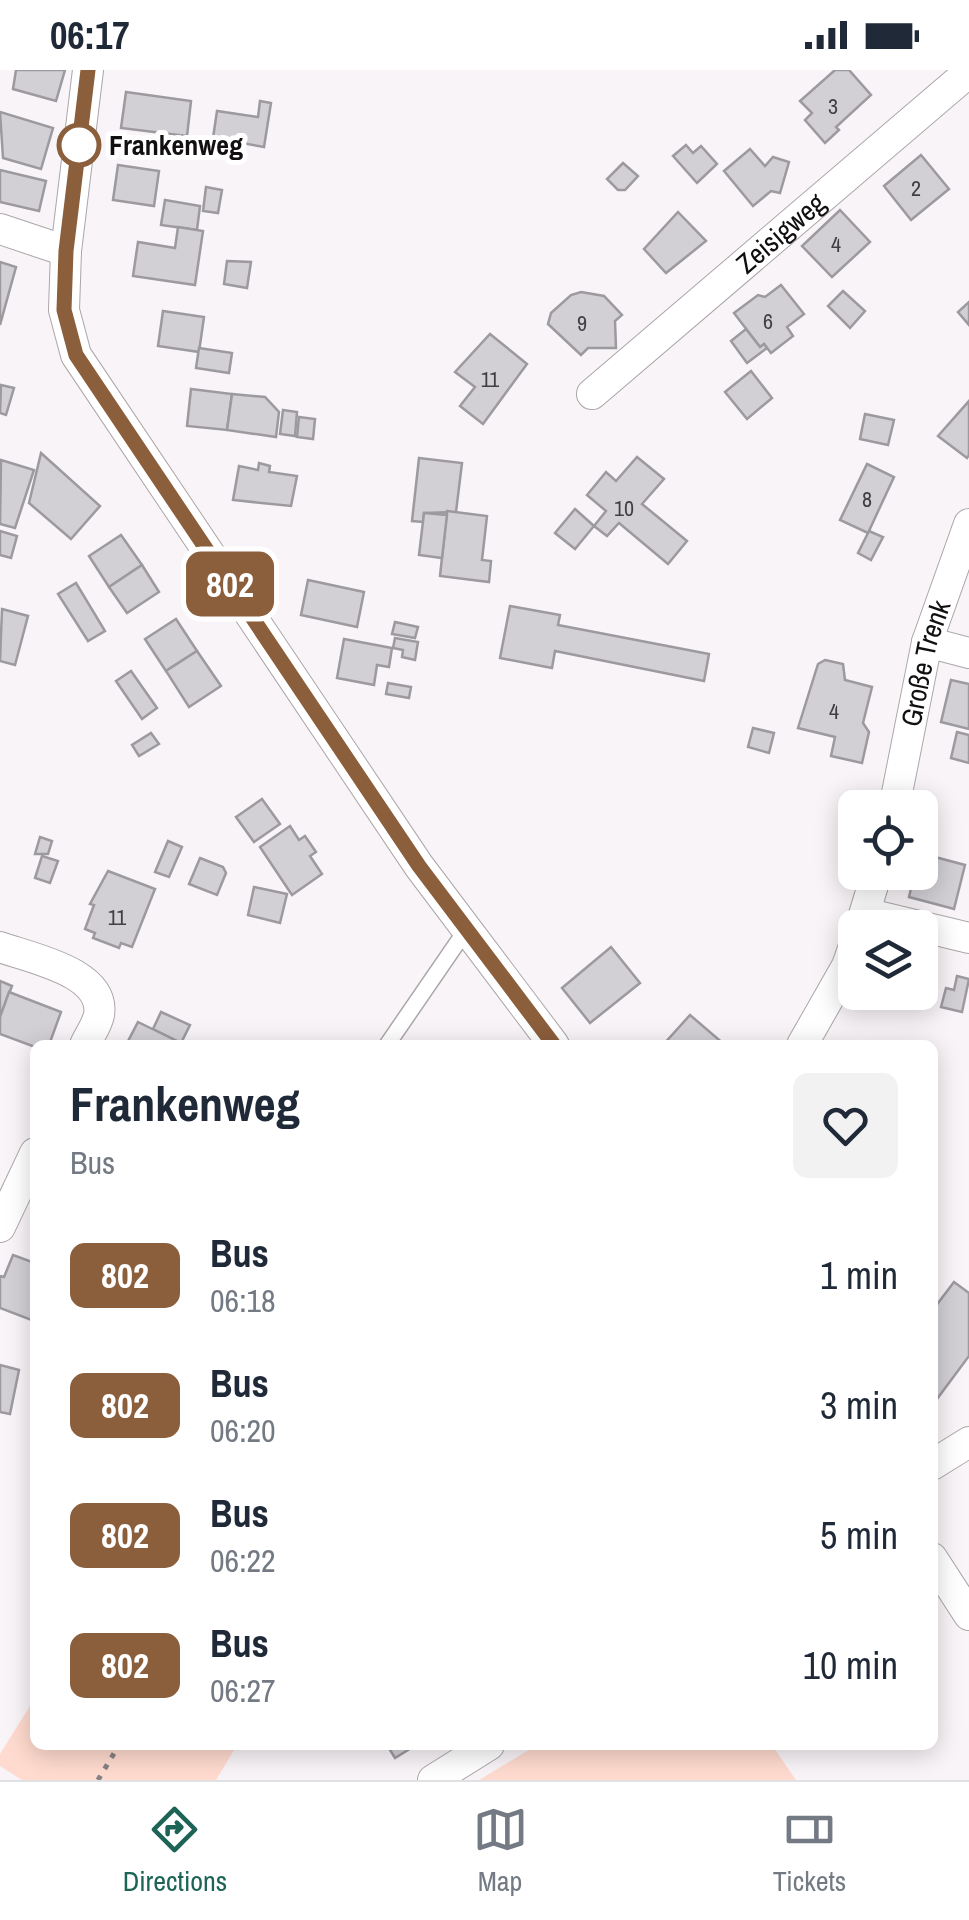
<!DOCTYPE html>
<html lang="en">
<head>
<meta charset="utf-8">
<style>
	:root { --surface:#fff; --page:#f2f2f3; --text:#1f2937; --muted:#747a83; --line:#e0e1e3; --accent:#1d6457 }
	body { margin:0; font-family:"Archivo Narrow",sans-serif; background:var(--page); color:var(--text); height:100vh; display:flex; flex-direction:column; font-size:38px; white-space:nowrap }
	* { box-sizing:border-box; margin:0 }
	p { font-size:32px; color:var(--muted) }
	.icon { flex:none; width:55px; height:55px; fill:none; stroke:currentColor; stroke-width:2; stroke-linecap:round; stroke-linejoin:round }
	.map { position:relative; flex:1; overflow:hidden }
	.panel { position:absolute; left:30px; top:970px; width:908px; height:710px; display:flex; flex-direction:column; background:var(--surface); border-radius:15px; box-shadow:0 5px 25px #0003 }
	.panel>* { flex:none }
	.badge { padding:0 20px; border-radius:15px; font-size:35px; line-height:65px }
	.tools { position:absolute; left:838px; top:720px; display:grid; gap:20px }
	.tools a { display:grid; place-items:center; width:100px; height:100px; border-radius:15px; background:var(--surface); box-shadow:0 5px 25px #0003; font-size:50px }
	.map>.badge { position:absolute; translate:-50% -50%; box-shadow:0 0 0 5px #fff }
	.round { display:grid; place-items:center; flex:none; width:105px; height:105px; border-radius:15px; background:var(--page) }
	.overview { display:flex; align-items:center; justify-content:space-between; height:170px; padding:0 40px }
	h1 { font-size:48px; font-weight:800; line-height:75px }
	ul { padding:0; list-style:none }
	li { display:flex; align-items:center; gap:30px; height:130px; padding:0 40px }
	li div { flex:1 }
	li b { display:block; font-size:38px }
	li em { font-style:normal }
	li .badge { min-width:110px; font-weight:700; text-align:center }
	.status { display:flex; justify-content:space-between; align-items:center; height:70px; padding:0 50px; background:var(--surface); direction:ltr }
	.status svg { height:28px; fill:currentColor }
	.tab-bar { display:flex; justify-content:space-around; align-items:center; height:140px; border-top:2px solid var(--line); background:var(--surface); font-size:28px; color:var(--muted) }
	.tab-bar a { display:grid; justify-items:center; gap:5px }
	.tab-bar .active { color:var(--accent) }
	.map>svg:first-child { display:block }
	.green { fill:#ffdace }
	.building { fill:#d2d0d5; stroke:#9c9a9f; stroke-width:2.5 }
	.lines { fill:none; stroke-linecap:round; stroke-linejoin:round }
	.lane-casing { stroke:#aba6a9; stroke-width:18 }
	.street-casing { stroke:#aba6a9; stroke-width:32 }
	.path { stroke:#868285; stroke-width:5; stroke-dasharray:5 8; stroke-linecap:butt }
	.lane { stroke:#fff; stroke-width:15 }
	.street { stroke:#fff; stroke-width:30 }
	.line-casing { stroke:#fff; stroke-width:22 }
	.line { stroke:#8b5e3c; stroke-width:15 }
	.stop-dot { fill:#fff; stroke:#8b5e3c; stroke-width:5 }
	.labels { text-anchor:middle; stroke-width:10; stroke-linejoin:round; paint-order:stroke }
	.number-label { font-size:22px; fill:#413f41 }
	.stop-label { font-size:28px; font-weight:bold; fill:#110f10; stroke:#fff; text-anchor:start }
	.street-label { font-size:28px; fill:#110f10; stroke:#fff }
</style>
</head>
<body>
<div class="status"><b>06:17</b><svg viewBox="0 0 49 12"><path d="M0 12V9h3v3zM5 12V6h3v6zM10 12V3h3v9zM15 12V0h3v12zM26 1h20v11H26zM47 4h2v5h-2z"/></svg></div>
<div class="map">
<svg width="969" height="1710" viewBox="0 0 969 1710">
	<rect width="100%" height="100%" fill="#f9f4f8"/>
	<!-- green -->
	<g class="green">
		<path d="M35 1628V1675H237L216 1710H22L0 1696V1684Z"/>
		<path d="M537 1675H772L796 1710H479Z"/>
	</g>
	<!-- building -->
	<g class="building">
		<path d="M16 0H65L56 31 13 19Z"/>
		<path d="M835 0H849L871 25 836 57 839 60 825 73 805 50 812 43 800 31Z"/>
		<path d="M126 22 191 31 187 66 121 58Z"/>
		<path d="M260 31 271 33 264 77 213 68 217 41 258 47Z"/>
		<path d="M0 42 53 58 41 99 3 88Z"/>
		<path d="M686 75 693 83 701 76 717 94 697 113 673 86Z"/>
		<path d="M750 79 765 96 773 87 789 92 780 123 771 121 753 136 724 101Z"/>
		<path d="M921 85 949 119 911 150 884 116Z"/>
		<path d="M623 93 638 106 625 120H618L607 109Z"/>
		<path d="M118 95 159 101 154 136 113 130Z"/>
		<path d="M0 100 46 111 39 141 0 132Z"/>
		<path d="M206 117 222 120 218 143 203 141Z"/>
		<path d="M165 130 200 136 197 160 161 155Z"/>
		<path d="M840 140 870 172 832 207 802 176Z"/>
		<path d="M678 142 706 171 666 203 644 179Z"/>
		<path d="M178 157 203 161 195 215 133 206 138 172 175 178Z"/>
		<path d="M227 191 251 192 247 218 224 214Z"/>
		<path d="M0 192 16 197 0 255Z"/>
		<path d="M781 215 804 244 787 257 793 266 771 283 764 274 760 277 734 243 758 225 765 227Z"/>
		<path d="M843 221 865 241 850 258 828 236Z"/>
		<path d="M581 222 604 226 622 245 615 251 616 278H588L581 285 548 254 551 243 571 225Z"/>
		<path d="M969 232V255L958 242Z"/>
		<path d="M163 241 204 247 199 282 158 276Z"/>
		<path d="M746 259 760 277 764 274 767 278 747 293 731 271Z"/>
		<path d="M490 264 527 294 483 354 460 336 475 317 455 302Z"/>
		<path d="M199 278 232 283 229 303 196 298Z"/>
		<path d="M751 301 772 328 747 349 725 322Z"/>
		<path d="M1 315 14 318 6 345 0 343Z"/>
		<path d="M191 319 232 324 227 360 187 356Z"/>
		<path d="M232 324 265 327 279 342 276 367 227 360Z"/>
		<path d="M969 331V385L967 388 938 366Z"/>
		<path d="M283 340 297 342 295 366 280 364Z"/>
		<path d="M865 344 894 350 888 375 860 369Z"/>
		<path d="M299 347 315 349 313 369 297 367Z"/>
		<path d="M41 383 100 436 71 469 29 433Z"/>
		<path d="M637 387 664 409 642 434 687 471 668 494 619 453 607 466 594 456 606 441 587 425 606 402 616 411Z"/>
		<path d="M419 388 462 393 456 442 424 443 423 452 412 451Z"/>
		<path d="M1 390 34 400 15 458 0 454Z"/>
		<path d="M259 393 270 396 269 402 297 406 291 436 233 430 239 396 258 400Z"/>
		<path d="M867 394 894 407 868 463 840 450Z"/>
		<path d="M575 439 594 456 575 479 555 463Z"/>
		<path d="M447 441 487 446 482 490 491 491 489 512 440 506Z"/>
		<path d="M424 443 447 445 442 488 419 485Z"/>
		<path d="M0 461 17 466 11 488 0 485Z"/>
		<path d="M869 461 883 467 871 490 858 483Z"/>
		<path d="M121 465 142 495 109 517 89 486Z"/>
		<path d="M142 495 159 522 127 543 109 517Z"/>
		<path d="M308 510 364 522 357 557 301 545Z"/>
		<path d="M76 513 105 561 88 571 58 524Z"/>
		<path d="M510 536 560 545 558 555 709 584 704 611 555 581 552 598 500 588Z"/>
		<path d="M2 539 28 546 15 595 0 591Z"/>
		<path d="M176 549 197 581 166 601 145 569Z"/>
		<path d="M395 552 418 557 415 568 392 564Z"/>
		<path d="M395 568 418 572 415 590 402 587 403 580 393 578Z"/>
		<path d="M344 569 392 578 389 597 377 595 374 615 337 608Z"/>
		<path d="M197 581 221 616 189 637 166 601Z"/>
		<path d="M825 590 843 594 845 610 872 617 863 653 869 662 862 693 831 686 835 667 798 658 818 594Z"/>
		<path d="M131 601 157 638 142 649 116 611Z"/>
		<path d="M951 610 969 614V659L941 652Z"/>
		<path d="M388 613 411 617 409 628 386 624Z"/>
		<path d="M753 658 774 663 769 683 748 677Z"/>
		<path d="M957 662 969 665V693L951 688Z"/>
		<path d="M151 663 159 674 139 686 132 675Z"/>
		<path d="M262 729 280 754 254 772 236 747Z"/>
		<path d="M290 756 299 770 305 766 316 782 310 786 322 804 292 825 260 777Z"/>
		<path d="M40 767 52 771 48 784H35Z"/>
		<path d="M168 771 182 777 169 807 155 802Z"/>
		<path d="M920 783 965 795 954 839 909 827 915 802H920Z"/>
		<path d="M42 786 58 791 50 813 35 808Z"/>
		<path d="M200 788 223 797 226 803 217 825 189 814Z"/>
		<path d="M108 801 155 819 132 877 121 873 119 878 93 868 95 863 85 859 94 835 90 834Z"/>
		<path d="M254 817 287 824 280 853 248 845Z"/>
		<path d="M611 877 640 913 590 953 562 918Z"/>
		<path d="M957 906 969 909 962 942 941 937 946 918 954 920Z"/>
		<path d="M0 911 12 916 0 947Z"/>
		<path d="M9 922 61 942 49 975 35 977 0 964V947Z"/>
		<path d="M161 942 190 955 181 973 153 959Z"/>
		<path d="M690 945 725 975H663Z"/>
		<path d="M138 952 183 974V975H126Z"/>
		<path d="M13 1185 35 1193 34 1251 0 1238V1206L4 1207Z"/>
		<path d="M954 1212 969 1223V1286L934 1333 932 1241Z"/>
		<path d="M0 1295 19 1300 10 1344 0 1342Z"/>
		<path d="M387 1675H416L395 1688Z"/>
	</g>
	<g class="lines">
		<defs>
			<path id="lane" d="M387 975 466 860"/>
			<g id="street">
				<path d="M88 0 66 181 64 240 76 285 419 796 554 975"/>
				<path d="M0 159 66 181"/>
				<path id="s1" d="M592 324 969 2"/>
				<path d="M927 572 969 583"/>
				<path id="s2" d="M894 738 927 572 969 454"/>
				<path d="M865 843 969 868"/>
				<path d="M860 858 877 802"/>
				<path d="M0 877C30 888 106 902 99 945 97 955 89 966 85 975"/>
				<path d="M802 975 847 896 855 873"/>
				<path d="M0 1157 35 1083"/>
				<path d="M932 1395 969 1372"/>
				<path d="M932 1488 969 1545"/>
				<path d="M433 1710 489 1675"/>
			</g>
		</defs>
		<!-- lane casing -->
		<use href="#lane" class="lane-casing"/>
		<!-- street casing -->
		<use href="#street" class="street-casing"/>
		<!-- path -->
		<path class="path" d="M98 1710 119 1675"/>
		<!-- lane -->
		<use href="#lane" class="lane"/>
		<!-- street -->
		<use href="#street" class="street"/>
	</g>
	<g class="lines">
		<defs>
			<path id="line" d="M88 0 66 181 64 240 76 285 419 796 554 975"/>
		</defs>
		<!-- line casing -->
		<use href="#line" class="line-casing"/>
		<!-- line -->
		<use href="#line" class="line"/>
	</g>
	<!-- markers -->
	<circle class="stop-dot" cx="79" cy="75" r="20"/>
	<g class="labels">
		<!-- number labels -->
		<g class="number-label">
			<text x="833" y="44">3</text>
			<text x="916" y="126">2</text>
			<text x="836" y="182">4</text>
			<text x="768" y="259">6</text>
			<text x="582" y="261">9</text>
			<text x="490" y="317">11</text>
			<text x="867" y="437">8</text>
			<text x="624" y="446">10</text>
			<text x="834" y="649">4</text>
			<text x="117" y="855">11</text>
		</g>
		<!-- stop labels -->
		<g class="stop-label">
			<text x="109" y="85">Frankenweg</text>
		</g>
		<!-- street labels -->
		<g class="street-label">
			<text dy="10" stroke="none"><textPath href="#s1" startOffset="248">Zeisigweg</textPath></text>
			<text dy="10" stroke="none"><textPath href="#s2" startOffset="148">Große Trenk</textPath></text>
		</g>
	</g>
</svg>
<div class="tools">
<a><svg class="icon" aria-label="locate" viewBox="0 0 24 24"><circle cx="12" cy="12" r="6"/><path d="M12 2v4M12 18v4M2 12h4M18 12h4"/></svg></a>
<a><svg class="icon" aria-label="layers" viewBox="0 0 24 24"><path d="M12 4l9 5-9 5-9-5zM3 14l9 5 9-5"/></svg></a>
</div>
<b class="badge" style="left:230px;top:514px;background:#8b5e3c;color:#fff">802</b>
<section class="panel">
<div class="overview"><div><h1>Frankenweg</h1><p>Bus</p></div><a class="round"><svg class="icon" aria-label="heart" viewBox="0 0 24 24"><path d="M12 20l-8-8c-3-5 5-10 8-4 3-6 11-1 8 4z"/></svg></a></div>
<ul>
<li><span class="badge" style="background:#8b5e3c;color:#fff">802</span><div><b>Bus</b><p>06:18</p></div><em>1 min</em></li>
<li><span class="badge" style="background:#8b5e3c;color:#fff">802</span><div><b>Bus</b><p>06:20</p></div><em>3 min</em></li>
<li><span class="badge" style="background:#8b5e3c;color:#fff">802</span><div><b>Bus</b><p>06:22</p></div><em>5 min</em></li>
<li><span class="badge" style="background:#8b5e3c;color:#fff">802</span><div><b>Bus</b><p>06:27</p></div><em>10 min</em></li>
</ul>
</section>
</div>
<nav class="tab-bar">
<a class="active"><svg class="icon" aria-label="directions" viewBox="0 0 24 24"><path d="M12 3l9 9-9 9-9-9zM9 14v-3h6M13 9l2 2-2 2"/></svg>Directions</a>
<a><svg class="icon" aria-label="map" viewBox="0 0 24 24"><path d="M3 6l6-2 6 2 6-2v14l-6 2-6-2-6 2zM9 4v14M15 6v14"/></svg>Map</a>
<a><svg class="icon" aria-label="tickets" viewBox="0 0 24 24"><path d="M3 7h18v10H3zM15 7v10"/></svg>Tickets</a>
</nav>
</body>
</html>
